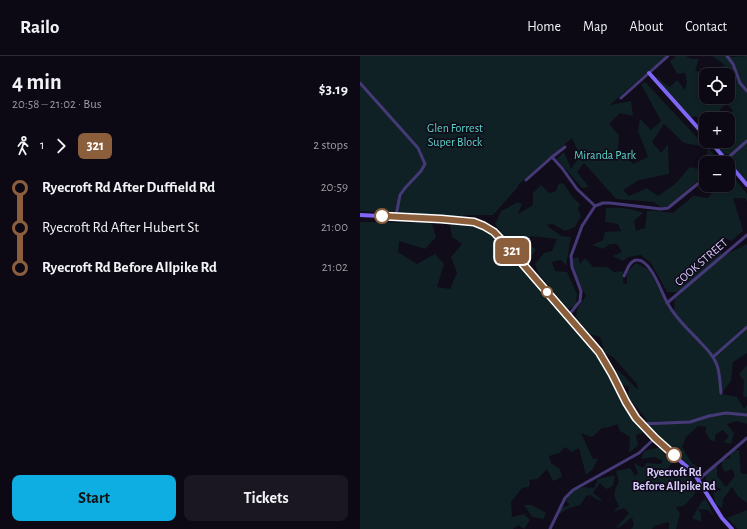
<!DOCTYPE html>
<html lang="en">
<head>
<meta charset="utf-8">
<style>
	:root { --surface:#0c0914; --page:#1a1722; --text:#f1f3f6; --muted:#9a9aa0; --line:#2c2a34; --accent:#0eade2 }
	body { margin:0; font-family:"Alegreya Sans",sans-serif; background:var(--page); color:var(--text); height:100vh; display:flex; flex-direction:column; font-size:15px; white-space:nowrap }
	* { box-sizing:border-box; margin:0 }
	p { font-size:13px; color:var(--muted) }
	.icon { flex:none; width:22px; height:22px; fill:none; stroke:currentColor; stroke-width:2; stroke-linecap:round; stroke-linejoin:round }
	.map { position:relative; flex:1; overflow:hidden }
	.side { display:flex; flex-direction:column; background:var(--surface); width:360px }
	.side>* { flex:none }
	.badge { padding:0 8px; border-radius:6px; font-size:14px; line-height:26px }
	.controls { position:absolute; left:339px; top:12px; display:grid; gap:8px }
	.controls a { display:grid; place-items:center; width:36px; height:36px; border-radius:8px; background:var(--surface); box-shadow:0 2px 6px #0003,0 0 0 1px var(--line); font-size:20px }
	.map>.badge { position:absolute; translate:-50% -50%; box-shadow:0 0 0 2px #fff }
	.legs { display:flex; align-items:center; gap:6px; height:44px; padding:0 12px; font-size:13px }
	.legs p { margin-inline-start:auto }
	.overview { display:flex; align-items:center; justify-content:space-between; height:68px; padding:0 12px }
	h1 { font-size:22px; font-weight:600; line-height:30px }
	.action { display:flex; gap:8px; margin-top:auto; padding:8px 12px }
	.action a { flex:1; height:46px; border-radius:8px; background:var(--accent); color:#111; font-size:16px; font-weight:600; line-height:46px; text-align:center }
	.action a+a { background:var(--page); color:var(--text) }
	ul { padding:0 12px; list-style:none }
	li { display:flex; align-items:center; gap:14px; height:40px; font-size:15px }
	li i { display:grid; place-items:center; width:6px; height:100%; margin:0 5px; background:currentColor }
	li i::after { content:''; width:10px; height:10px; margin:-5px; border:3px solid; border-radius:50%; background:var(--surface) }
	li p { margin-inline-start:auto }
	li:first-child i { background:linear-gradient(#0000 50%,currentColor 0) }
	li:last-child i { background:linear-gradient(currentColor 50%,#0000 0) }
	header { display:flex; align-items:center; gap:24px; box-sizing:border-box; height:56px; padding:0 20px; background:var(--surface); border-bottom:1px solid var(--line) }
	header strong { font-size:19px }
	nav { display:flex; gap:22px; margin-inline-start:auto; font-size:14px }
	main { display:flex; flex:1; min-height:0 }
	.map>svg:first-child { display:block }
	.green { fill:#0f2124; fill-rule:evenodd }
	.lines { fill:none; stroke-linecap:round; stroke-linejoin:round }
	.street { stroke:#453a77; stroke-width:3 }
	.secondary { stroke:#7f66f5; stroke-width:4 }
	.line-1-casing { stroke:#fff; stroke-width:9 }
	.line-1 { stroke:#8b5e3c; stroke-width:6 }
	.stop-1-dot { fill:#fff; stroke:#8b5e3c; stroke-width:2 }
	.labels { text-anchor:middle; stroke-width:3.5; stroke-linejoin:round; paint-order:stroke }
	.park-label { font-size:12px; fill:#5bd5c9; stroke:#100c1a }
	.street-label { font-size:12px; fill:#d6c9fc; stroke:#100c1a }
	.stop-label { font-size:12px; font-weight:bold; fill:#d6c9fc; stroke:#100c1a }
</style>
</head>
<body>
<header>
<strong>Railo</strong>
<nav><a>Home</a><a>Map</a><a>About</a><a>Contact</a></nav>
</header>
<main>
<section class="side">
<div class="overview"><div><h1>4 min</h1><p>20:58 – 21:02 · Bus</p></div><b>$3.19</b></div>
<div class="legs"><svg class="icon" aria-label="walk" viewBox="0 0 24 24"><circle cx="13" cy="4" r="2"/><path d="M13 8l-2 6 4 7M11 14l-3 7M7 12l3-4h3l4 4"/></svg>1<svg class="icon" aria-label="forward" viewBox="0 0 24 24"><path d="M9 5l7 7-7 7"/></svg><b class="badge" style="background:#8b5e3c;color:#fff">321</b><p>2 stops</p></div>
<ul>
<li><i style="color:#8b5e3c"></i><b>Ryecroft Rd After Duffield Rd</b><p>20:59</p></li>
<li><i style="color:#8b5e3c"></i><span>Ryecroft Rd After Hubert St</span><p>21:00</p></li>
<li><i style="color:#8b5e3c"></i><b>Ryecroft Rd Before Allpike Rd</b><p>21:02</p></li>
</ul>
<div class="action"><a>Start</a><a>Tickets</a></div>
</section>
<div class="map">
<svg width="387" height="473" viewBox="0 0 387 473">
	<rect width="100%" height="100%" fill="#100c1a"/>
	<!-- green -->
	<g class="green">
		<path d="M0 0H306L250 49 271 45 273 60 260 57 249 68 259 79 258 93 273 108 288 101 278 75 280 63 291 74 301 65 281 28 285 26 346 91 324 87 304 68 292 86 301 97 308 88 309 118 279 124 263 134 269 140 287 132 298 140 315 128 330 111 338 113 347 98 348 92 357 103 355 107H346V117L311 148 301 152 294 146 256 143 224 107 217 116 229 131 222 132 197 103 204 96 211 113 220 100 212 82 158 129V131L133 159H107L95 161 58 159 44 156 19 155 16 156 0 155Z"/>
		<path d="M316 0H326L331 3H339L335 14 344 18 365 9 352 0H370L372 1 387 0V129L368 106 372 99 361 97 351 85H368V63L373 54 366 47 352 63H346V65L335 60 329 63 302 30 296 19 305 28 310 31 317 24 325 34 327 26 325 17 317 18 310 5ZM346 19H368V41H346Z"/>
		<path d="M368 114 387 138V145L385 142H373L383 175 371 185 364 181 357 192 363 200 387 188V297L373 306 371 325 361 338 377 341 384 353 387 349V368L377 365 367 368 374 377 371 388 364 386 369 380 363 374 355 379V386L350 384 345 375 347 371 338 370 326 381 322 391 331 406 340 413 337 415 321 403 314 394 300 387 283 359 268 341 269 331 262 329 256 313 260 316 278 334 277 328 253 301 245 297 240 281 230 278 216 262 217 253 226 240 218 225 212 203 218 201 220 208 225 202 233 211H247L254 216 263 215V227L267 228V216L276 207 289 214 301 236 308 253 314 254 315 242 323 236H307L291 207 281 199 268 201 263 205 253 200 262 196 257 188H250L243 193 232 189 243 184 245 176 261 175 258 168 245 166 246 152C259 151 272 152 283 157L274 165 276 175 285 172 287 155H298L313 157 333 140 348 142 354 134 350 129H368Z"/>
		<path d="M199 127 204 128 213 142 220 148 218 153 221 160 215 171 205 175 193 168 186 169 201 180 211 181 206 210 201 204 192 206 195 215 207 216 217 238 216 250 208 253 178 217 175 208 184 197 192 195 197 183 171 180 167 186 176 194 170 201 166 203 162 191 144 181 135 168 141 155 158 146 162 148 158 158 173 149V137L181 129 189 137 196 135Z"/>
		<path d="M0 166 72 167 76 181 65 193 39 185 38 196 57 208 75 198 84 208 77 231 90 233 97 217 91 201 102 188 92 181 90 169 95 167 123 172 133 181 223 282 245 309 260 339 283 377 276 379 278 389 269 397 270 381 260 375 257 368 250 371 242 372 232 381 221 377 233 403H238L232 414 226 419 219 392 212 396 205 391 199 397 189 400 191 407 200 413 202 421 193 425 187 413 178 423 169 424 170 427 169 431 162 432 151 446 152 461 164 458 170 464 164 473 158 469 153 473H0Z"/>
		<path d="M387 309V341L383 340 384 325 379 318Z"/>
		<path d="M301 391 313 407 311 408 307 415 314 423 318 419 329 418 337 433 333 440 324 450 316 451 320 458 316 473H309V466L294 470 292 473H271L274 469 272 461 260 471 256 472 269 457 264 452 253 456 259 450C253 440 253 435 259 426L256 415 270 412 275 420 278 417 274 407 283 412 287 407 301 408 303 405 294 401 281 403 284 395Z"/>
		<path d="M371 393 379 394 381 418H387V447L378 440 372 431 363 443 362 452 356 448 353 437 362 433C355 431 351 428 345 426L346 420 357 407V420L366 431 375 420 372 413 365 416 362 411V404L370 402Z"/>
		<path d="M255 419 253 430 246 433 240 427 237 431 233 437 243 445 238 444 230 439 226 440 220 449 209 452 198 459 200 452 210 449 206 445 210 435 223 431 234 432 238 423Z"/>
		<path d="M346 443 354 460 348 454 338 453 341 458V466L332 462 342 445Z"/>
		<path d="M164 449H172L186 457 183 463 172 461Z"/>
		<path d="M387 454V473H378L367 462Z"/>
	</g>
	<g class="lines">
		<!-- street -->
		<g class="street">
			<path d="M367 0 373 8 380 27 387 35"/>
			<path d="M0 27 58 92 65 108 61 115 45 132 40 139 36 160"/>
			<path d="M261 42 308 0"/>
			<path d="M192 101 202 112 217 133 235 150"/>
			<path d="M362 107 387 85"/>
			<path d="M166 124 192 101 205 91"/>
			<path d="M264 220C267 214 270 204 277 204 291 203 302 238 308 248 316 263 330 275 341 287 347 293 353 299 356 307 360 314 360 328 361 337"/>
			<path d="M307 247 387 179"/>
			<path d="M208 260 220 245 221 235 212 211 211 200 222 170 235 150 243 147H250L301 153 308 152 346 121"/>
			<path d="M353 301 387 271"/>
			<path d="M281 368 330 366 349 360 366 357 387 359"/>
			<path d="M338 424 387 382"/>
			<path d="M190 473 205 442 213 434 279 397 295 382"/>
		</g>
		<!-- secondary -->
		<g class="secondary">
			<path d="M289 17 346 81"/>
			<path d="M350 85 387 129"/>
			<path d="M0 159 81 163 113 166 124 170 134 176 142 184 239 296C252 315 259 337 272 356 287 379 310 396 331 414L335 419 362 462 372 473"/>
		</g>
	</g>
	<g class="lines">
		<defs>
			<path id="line-1" d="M22 160 81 163 114 166 124 170 134 176 148 191 239 296 252 318 266 346 276 362 295 382 314 399"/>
		</defs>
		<!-- line-1 casing -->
		<use href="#line-1" class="line-1-casing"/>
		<!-- line-1 -->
		<use href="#line-1" class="line-1"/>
	</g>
	<!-- markers -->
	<g class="stop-1-dot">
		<circle cx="22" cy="160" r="7"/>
		<circle cx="187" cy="236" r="5"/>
		<circle cx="314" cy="399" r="7"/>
	</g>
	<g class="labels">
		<!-- park labels -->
		<g class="park-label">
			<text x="95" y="76">Glen Forrest<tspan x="95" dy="14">Super Block</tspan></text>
			<text x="245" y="103">Miranda Park</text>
		</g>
		<!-- street labels -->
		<g class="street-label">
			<text transform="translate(341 206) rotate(-41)" y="4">COOK STREET</text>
		</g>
		<!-- stop labels -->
		<g class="stop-label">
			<text x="314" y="420">Ryecroft Rd<tspan x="314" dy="14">Before Allpike Rd</tspan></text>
		</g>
	</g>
</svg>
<div class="controls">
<a><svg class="icon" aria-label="locate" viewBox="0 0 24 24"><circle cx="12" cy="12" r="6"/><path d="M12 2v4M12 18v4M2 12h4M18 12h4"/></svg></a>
<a>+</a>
<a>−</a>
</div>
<b class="badge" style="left:152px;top:195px;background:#8b5e3c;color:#fff">321</b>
</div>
</main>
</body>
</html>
